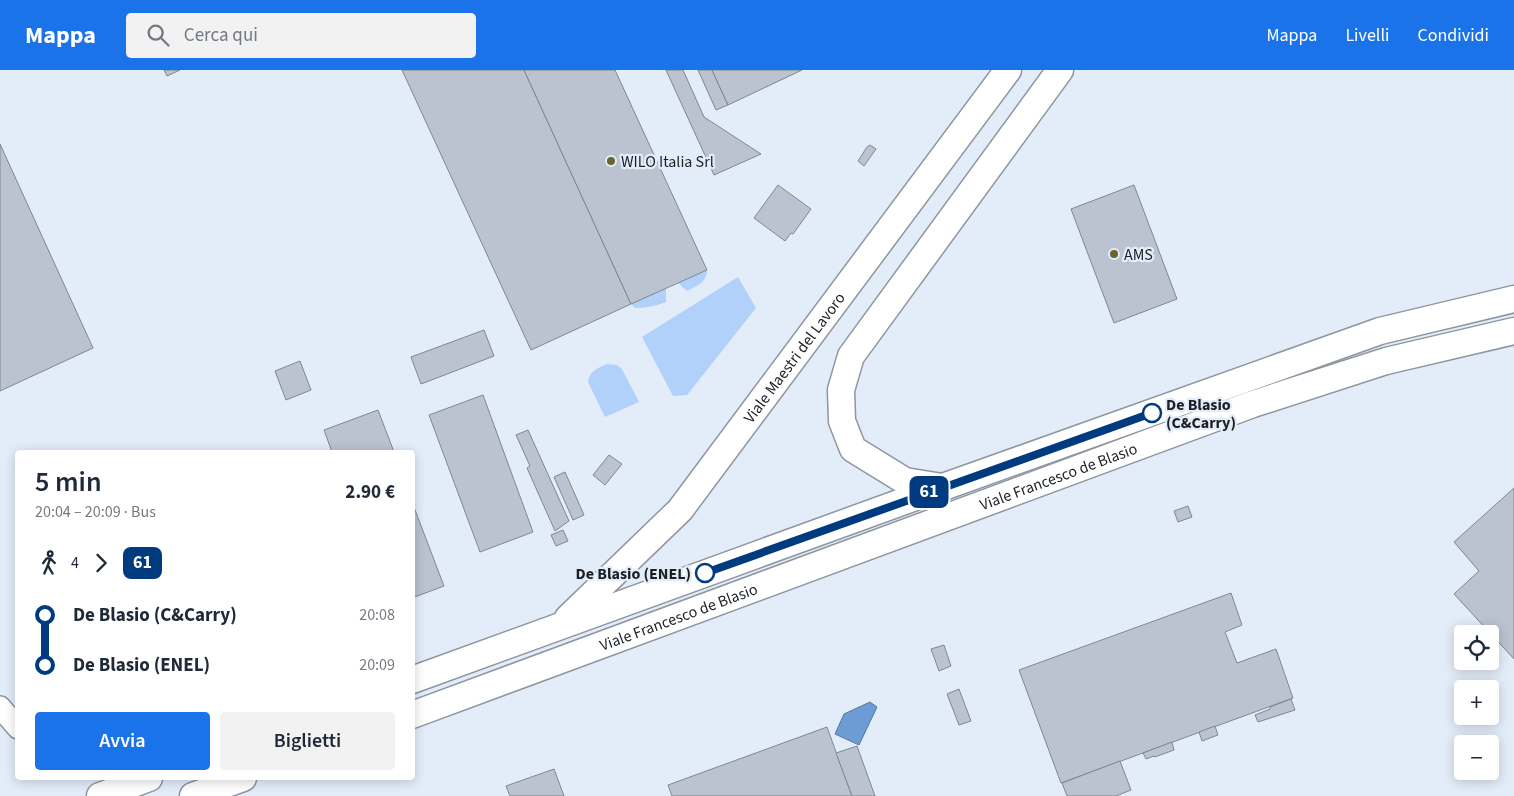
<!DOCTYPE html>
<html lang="it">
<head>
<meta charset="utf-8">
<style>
	:root { --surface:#fff; --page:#f2f2f3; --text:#1f2937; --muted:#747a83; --accent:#1a73e8 }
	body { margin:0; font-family:"Source Sans 3",sans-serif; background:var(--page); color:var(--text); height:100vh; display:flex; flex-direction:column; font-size:19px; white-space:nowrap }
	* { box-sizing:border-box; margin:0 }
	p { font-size:16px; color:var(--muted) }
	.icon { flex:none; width:28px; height:28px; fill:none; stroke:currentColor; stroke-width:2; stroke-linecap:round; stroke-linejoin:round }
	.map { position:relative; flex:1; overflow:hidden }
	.panel { position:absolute; left:15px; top:380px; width:400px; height:330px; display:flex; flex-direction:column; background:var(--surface); border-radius:5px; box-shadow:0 2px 12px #0003 }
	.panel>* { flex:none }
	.badge { padding:0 10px; border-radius:8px; font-size:18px; line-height:32px }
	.fabs { position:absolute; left:1454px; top:555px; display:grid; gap:10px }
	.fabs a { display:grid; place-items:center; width:45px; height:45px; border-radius:5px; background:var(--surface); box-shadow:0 2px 12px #0003; font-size:25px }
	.map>.badge { position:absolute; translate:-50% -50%; box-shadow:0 0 0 2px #fff }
	.legs { display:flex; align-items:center; gap:8px; height:55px; padding:0 20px; font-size:16px }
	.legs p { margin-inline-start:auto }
	.summary { display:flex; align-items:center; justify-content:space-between; height:85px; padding:0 20px }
	h1 { font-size:28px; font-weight:600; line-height:38px }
	.button { display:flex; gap:10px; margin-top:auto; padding:10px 20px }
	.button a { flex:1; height:58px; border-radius:5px; background:var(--accent); color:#fff; font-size:20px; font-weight:600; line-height:58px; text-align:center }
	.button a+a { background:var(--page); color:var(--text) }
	ul { padding:0 20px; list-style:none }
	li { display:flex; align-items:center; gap:18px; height:50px; font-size:19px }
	li i { display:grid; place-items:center; width:8px; height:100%; margin:0 6px; background:currentColor }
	li i::after { content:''; width:12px; height:12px; margin:-6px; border:4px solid; border-radius:50%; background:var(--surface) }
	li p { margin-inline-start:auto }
	li:first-child i { background:linear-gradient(#0000 50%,currentColor 0) }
	li:last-child i { background:linear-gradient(currentColor 50%,#0000 0) }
	header { display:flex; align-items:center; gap:30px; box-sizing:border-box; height:70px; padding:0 25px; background:var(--accent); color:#fff }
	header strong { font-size:24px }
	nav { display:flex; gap:28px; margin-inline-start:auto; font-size:18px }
	.search { width:350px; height:45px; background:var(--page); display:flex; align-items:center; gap:12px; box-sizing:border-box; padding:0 18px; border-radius:5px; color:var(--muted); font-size:19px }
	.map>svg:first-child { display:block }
	.green { fill:#b1d1fa }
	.water { fill:#6d9cd5; stroke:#5577a0 }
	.building { fill:#bac3cf; stroke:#7e8792 }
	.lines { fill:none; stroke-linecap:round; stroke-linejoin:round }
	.minor-casing { stroke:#8d96a1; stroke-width:24 }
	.tertiary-casing { stroke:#8d96a1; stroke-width:29 }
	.minor { stroke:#fff; stroke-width:21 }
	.tertiary { stroke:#fff; stroke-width:26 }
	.line-1-casing { stroke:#fff; stroke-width:11 }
	.line-1 { stroke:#003b80; stroke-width:8 }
	.poi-dot { fill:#696431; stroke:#e3edf9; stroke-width:2 }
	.stop-1-dot { fill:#fff; stroke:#003b80; stroke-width:2.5 }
	.labels { text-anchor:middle; stroke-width:4.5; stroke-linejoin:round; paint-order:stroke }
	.poi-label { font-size:16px; fill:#1c2024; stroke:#e3edf9; text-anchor:start }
	.street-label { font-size:16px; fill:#1c2024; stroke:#e3edf9 }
	.stop-label { font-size:16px; font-weight:bold; fill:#1c2024; stroke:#e3edf9; text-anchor:start }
</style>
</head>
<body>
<header>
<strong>Mappa</strong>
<div class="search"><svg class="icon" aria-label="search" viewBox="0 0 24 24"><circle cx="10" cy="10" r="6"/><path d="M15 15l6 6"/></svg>Cerca qui</div>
<nav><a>Mappa</a><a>Livelli</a><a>Condividi</a></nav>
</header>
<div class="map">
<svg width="1514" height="726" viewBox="0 0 1514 726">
	<rect width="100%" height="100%" fill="#e3edf9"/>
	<!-- green -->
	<g class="green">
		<path d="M707 200C707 212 697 216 687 221L678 213Z"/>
		<path d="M738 207 756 238 687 325 673 326 642 267Z"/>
		<path d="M666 218V232C656 236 646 238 635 238L631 234Z"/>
		<path d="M607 294 617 295 622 299 639 332 605 347 588 312C591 300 596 299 607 294Z"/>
	</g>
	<!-- water -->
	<path class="water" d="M870 632 877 637 859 675 835 664 844 644Z"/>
	<!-- building -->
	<g class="building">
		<path d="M164 0H180L167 6Z"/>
		<path d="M402 0H524L631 234 531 280Z"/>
		<path d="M524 0H615L707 200 631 234Z"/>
		<path d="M666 0H683L704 47 761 84 714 105Z"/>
		<path d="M698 0H712L728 35 716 40Z"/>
		<path d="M712 0H802L728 35Z"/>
		<path d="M0 74 93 278 0 321Z"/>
		<path d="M870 75 876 79 864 96 858 91 867 77Z"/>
		<path d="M778 115 811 139 793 164 791 163 785 171 754 148Z"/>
		<path d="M1134 115 1177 229 1114 253 1071 139Z"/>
		<path d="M484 260 494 286 421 314 411 287Z"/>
		<path d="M300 291 311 320 286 330 275 301Z"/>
		<path d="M483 325 533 462 480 482 429 345Z"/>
		<path d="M378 340 394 382H332L324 360Z"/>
		<path d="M528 360 569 451 555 461 527 398 530 396 516 365Z"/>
		<path d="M609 385 622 394 605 415 593 405Z"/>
		<path d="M565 402 584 445 573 450 554 407Z"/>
		<path d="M1514 418V589L1454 524 1479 501 1454 472Z"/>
		<path d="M412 432 444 516 412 528Z"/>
		<path d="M1188 436 1192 447 1178 452 1174 441Z"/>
		<path d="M563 460 568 471 556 476 551 465Z"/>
		<path d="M1231 523 1242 555 1225 562 1237 593 1276 579 1293 628 1061 713 1019 600Z"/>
		<path d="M944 575 951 596 939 601 931 579Z"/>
		<path d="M959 619 971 651 959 655 947 624Z"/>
		<path d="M1291 629 1295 640 1258 652 1255 645 1270 639V637Z"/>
		<path d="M1215 656 1218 665 1202 671 1199 662Z"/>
		<path d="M827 657 852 726H672L668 715Z"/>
		<path d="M1172 672 1174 680 1155 687 1154 686 1146 689 1143 683Z"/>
		<path d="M857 676 875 726H852L836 683Z"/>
		<path d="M1120 691 1131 720 1116 726H1067L1062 713Z"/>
		<path d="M554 699 564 726H510L506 716Z"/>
	</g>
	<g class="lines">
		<defs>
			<path id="minor" d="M0 637 18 658"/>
			<g id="tertiary">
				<path d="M942 417 905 411 853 379 842 351 841 320 851 286 1060 0"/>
				<path id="s1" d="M568 548 680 440 1008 0"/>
				<path d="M412 610 943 417 1380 261 1514 229"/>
				<path id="s2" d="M412 645 1253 334 1386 291 1514 261"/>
				<path d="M100 726 149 708"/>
				<path d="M193 726 243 708"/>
			</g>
		</defs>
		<!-- minor casing -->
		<use href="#minor" class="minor-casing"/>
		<!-- tertiary casing -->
		<use href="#tertiary" class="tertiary-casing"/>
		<!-- minor -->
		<use href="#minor" class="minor"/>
		<!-- tertiary -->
		<use href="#tertiary" class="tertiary"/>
	</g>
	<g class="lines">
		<defs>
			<path id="line-1" d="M705 503 1152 343"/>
		</defs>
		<!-- line-1 casing -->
		<use href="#line-1" class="line-1-casing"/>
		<!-- line-1 -->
		<use href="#line-1" class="line-1"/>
	</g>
	<!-- markers -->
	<g class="poi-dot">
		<circle cx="611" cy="91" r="5"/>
		<circle cx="1114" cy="184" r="5"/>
	</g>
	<g class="stop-1-dot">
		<circle cx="1152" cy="343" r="9"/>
		<circle cx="705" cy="503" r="9"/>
	</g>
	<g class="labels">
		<!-- poi labels -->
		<g class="poi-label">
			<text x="621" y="97">WILO Italia Srl</text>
			<text x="1124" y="190">AMS</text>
		</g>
		<!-- street labels -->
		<g class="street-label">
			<text dy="6" stroke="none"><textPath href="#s1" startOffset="346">Viale Maestri del Lavoro</textPath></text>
			<text dy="6" stroke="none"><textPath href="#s2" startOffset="689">Viale Francesco de Blasio</textPath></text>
			<text dy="6" stroke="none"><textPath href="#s2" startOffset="284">Viale Francesco de Blasio</textPath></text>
		</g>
		<!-- stop labels -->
		<g class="stop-label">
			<text x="1166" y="340">De Blasio<tspan x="1166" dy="18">(C&amp;Carry)</tspan></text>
			<text x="691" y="509" text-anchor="end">De Blasio (ENEL)</text>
		</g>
	</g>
</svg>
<div class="fabs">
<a><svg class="icon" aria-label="locate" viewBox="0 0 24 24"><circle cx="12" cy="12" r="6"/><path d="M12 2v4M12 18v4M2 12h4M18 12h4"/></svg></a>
<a>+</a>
<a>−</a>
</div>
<b class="badge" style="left:929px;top:422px;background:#003b80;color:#fff">61</b>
<section class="panel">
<div class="summary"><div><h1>5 min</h1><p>20:04 – 20:09 · Bus</p></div><b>2.90 €</b></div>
<div class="legs"><svg class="icon" aria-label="walk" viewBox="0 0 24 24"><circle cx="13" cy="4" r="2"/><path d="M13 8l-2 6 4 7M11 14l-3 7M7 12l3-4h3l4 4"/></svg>4<svg class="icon" aria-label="forward" viewBox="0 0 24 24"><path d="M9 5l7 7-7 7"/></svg><b class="badge" style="background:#003b80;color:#fff">61</b></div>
<ul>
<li><i style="color:#003b80"></i><b>De Blasio (C&amp;Carry)</b><p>20:08</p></li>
<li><i style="color:#003b80"></i><b>De Blasio (ENEL)</b><p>20:09</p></li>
</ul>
<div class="button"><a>Avvia</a><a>Biglietti</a></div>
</section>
</div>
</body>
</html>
